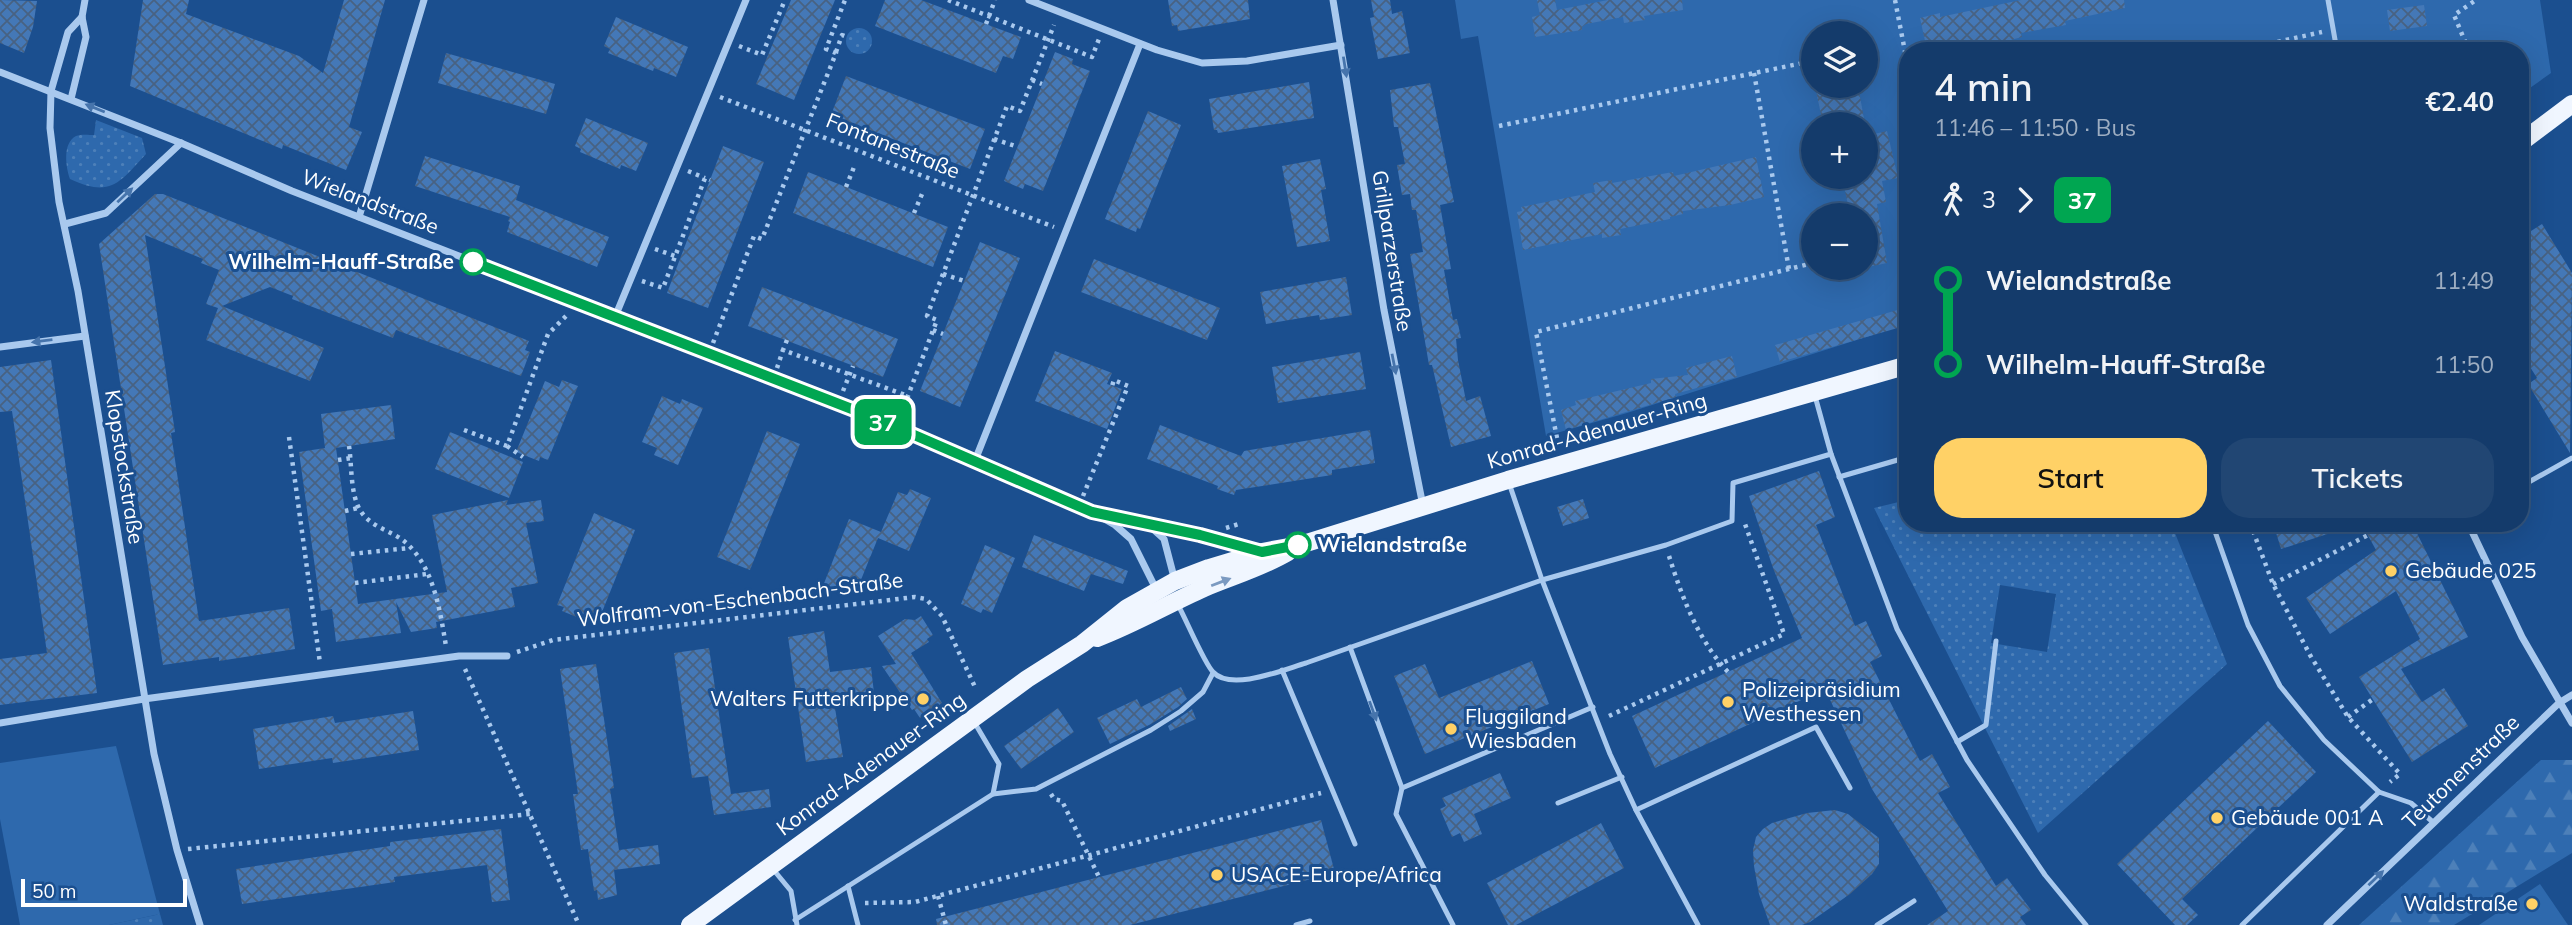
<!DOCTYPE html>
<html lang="en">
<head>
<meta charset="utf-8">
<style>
	:root { --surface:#143b6b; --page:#214673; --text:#f1f3f6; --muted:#9dadc1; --line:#33557e; --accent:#ffd166 }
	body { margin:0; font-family:Mulish,sans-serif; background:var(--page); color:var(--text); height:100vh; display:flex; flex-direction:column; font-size:26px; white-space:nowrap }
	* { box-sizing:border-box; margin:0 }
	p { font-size:23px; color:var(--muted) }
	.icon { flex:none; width:38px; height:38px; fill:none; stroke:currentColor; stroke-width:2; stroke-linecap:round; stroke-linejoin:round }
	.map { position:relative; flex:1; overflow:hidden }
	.sheet { position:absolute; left:1899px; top:42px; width:630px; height:490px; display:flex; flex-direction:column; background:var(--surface); border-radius:28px; box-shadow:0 7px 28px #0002,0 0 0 2px var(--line) }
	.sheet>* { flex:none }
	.badge { padding:0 14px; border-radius:10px; font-size:24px; line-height:46px }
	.controls { position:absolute; left:1801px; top:21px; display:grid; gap:14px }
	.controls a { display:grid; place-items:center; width:77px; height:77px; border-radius:50%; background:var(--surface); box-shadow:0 7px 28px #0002,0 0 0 2px var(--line); font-size:35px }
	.scale { position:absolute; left:21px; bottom:18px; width:166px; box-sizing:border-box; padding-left:7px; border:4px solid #fff; border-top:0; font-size:19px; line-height:24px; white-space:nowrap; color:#fff; -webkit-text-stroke:5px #1b4f8f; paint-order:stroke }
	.map>.badge { position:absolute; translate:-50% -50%; box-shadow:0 0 0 4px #fff }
	.legs { display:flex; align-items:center; gap:10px; height:77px; padding:0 35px; font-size:23px }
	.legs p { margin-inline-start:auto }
	.summary { display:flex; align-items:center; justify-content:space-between; height:119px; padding:0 35px }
	h1 { font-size:38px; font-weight:600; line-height:52px }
	.action { display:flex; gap:14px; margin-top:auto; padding:14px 35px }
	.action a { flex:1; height:80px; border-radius:28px; background:var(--accent); color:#111; font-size:28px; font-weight:600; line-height:80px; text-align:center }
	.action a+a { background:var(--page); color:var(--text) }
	ul { padding:0 35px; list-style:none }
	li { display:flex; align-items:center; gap:24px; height:84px; font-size:26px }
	li i { display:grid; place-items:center; width:10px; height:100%; margin:0 9px; background:currentColor }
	li i::after { content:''; width:18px; height:18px; margin:-9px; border:5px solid; border-radius:50%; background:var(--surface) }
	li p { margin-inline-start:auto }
	li:first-child i { background:linear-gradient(#0000 50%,currentColor 0) }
	li:last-child i { background:linear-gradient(currentColor 50%,#0000 0) }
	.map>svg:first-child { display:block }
	.grass { fill:url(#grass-dots); fill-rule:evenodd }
	.forest { fill:url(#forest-firs) }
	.garden { fill:#2e69ad; fill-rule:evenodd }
	.building { fill:url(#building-cross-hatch) }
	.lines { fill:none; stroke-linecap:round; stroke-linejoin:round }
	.path { stroke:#a9c9ee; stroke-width:4.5; stroke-dasharray:3.5 5; stroke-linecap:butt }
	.service { stroke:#a9c9ee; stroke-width:5 }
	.minor { stroke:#a9c9ee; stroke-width:7 }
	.primary { stroke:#f0f6ff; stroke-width:18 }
	.oneway { fill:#4674ac }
	.oneway2 { fill:#7b9ac1 }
	.line-1-casing { stroke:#fff; stroke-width:16 }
	.line-1 { stroke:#00a651; stroke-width:10 }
	.stop-1-dot { fill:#fff; stroke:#00a651; stroke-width:3.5 }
	.poi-dot { fill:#ffd166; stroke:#1b4f8f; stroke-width:2.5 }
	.labels { text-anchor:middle; stroke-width:6; stroke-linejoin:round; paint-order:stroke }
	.street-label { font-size:21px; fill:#fff; stroke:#1b4f8f }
	.stop-label { font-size:21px; font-weight:bold; fill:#fff; stroke:#1b4f8f; text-anchor:end }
	.poi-label { font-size:21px; fill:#fff; stroke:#1b4f8f; text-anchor:start }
</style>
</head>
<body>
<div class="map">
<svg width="2572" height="925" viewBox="0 0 2572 925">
	<defs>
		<pattern id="grass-dots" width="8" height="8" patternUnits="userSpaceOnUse" patternTransform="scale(1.75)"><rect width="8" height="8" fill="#2e69ad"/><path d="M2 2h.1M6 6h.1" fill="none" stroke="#4d80b9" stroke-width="1.8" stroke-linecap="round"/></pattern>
		<pattern id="forest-firs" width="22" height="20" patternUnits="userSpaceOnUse" patternTransform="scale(1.75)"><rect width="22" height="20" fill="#2e69ad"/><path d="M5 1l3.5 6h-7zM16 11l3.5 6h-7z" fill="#4d80b9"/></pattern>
		<pattern id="building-cross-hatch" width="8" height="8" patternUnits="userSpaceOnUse" patternTransform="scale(1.75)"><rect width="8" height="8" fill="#4478b7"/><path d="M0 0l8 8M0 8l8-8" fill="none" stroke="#486282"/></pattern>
	</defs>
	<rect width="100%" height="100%" fill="#1b4f8f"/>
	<!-- grass -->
	<g class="grass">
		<circle cx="859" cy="41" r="13"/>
		<path d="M96 120 142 138 146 154C119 183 111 198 70 179 66 168 62 143 76 136 81 134 89 135 94 135Z"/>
		<path d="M1907 500 1908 523H2171L2227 664 2038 833 1874 508ZM2000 585 2056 594 2047 652 1991 643Z"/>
		<path d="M160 914 163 925H109Z"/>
	</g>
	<!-- forest -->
	<path class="forest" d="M2541 760H2572V853L2454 925H2359Z"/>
	<!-- garden -->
	<g class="garden">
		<path d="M1455 0H2540L2551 73 2520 95V51H1908L1907 324 1627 413 1546 436 1478 36 1461 39ZM1813 33H1866V86H1813ZM1813 124H1866V177H1813ZM1813 215H1866V268H1813Z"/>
		<path d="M116 746 160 914 109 925H20L0 819V763Z"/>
		<path d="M2540 884 2568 925H2479Z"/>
	</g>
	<!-- building -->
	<g class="building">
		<path d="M0 0 37 1 33 27 24 53 0 43Z"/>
		<path d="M143 0H189L186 14 299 56 323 73 344 0H385L349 127 362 132 346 170 283 145 282 149 130 86Z"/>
		<path d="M791 0H835L794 100 756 84Z"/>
		<path d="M885 0H921L1021 37 1013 59 1003 56 996 73 875 26Z"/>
		<path d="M1168 0H1248L1250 19 1178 31 1177 25 1172 26Z"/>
		<path d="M1371 0H1390L1392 14 1402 11 1410 53 1378 59 1370 18 1374 17Z"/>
		<path d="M1537 0H1555L1557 10 1608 0H1682L1683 10 1644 16 1645 20 1624 23 1623 17 1586 24 1582 27V30L1535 37 1532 17 1540 15Z"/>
		<path d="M2021 0H2124L2125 8 2065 21 2066 25 2021 33 2022 37 1969 51 1966 43 1927 50 1920 18 1940 13V17Z"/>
		<path d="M2424 5 2427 26 2390 31 2387 10Z"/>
		<path d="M616 17 688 47 676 77 654 68 653 71 608 53 610 49 604 46Z"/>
		<path d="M1055 52 1073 59 1072 64 1090 71 1043 191 1025 184 1023 189 1004 181Z"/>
		<path d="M446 53 555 84 546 114 438 83Z"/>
		<path d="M846 76 985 129 970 169 831 115Z"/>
		<path d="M1309 82 1314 118 1218 133 1217 130H1214L1209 99Z"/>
		<path d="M1430 83 1454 202 1440 205 1451 269 1444 270 1453 320 1457 319 1461 338 1456 339 1458 360 1466 401 1480 396 1491 436 1451 447 1432 365H1429L1410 254 1423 252 1416 210H1412L1410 194 1402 195 1397 165 1405 164 1398 127H1394L1390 90Z"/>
		<path d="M1815 86H1858L1865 124H1823Z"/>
		<path d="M1148 111 1181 125 1140 229 1137 228 1136 232 1105 219Z"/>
		<path d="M586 118 648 143 636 171 621 165 620 169 580 152 581 149 575 146Z"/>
		<path d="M1887 131 1898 178 1882 181 1886 202 1877 204 1887 263 1868 267 1866 256V211L1854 214 1852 204 1848 205 1842 177H1866V136Z"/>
		<path d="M723 146 764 162 708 308 667 293Z"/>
		<path d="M425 156 520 186 516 200 609 237 597 267 507 232 510 222 508 221 510 217 415 186Z"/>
		<path d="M1756 157 1764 197 1730 205 1683 211V214L1670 217V219L1620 229 1621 235 1602 238V234L1523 250 1517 212 1522 211 1521 207 1595 192 1593 183 1612 180V183L1673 172 1674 176Z"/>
		<path d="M1320 159 1326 189 1321 190 1330 241 1297 247 1282 166Z"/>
		<path d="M808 172 948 227 933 267 793 213Z"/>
		<path d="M155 194H163L529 341 525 350 530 352 521 376 396 330 393 338 292 299 293 296 270 287 222 306 324 348 310 381 206 340 218 308 206 304 219 270 201 263 203 259 145 235 175 432 171 433 199 621 289 608 295 649 219 661V657L163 665 99 244Z"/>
		<path d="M2542 224 2572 273 2570 453 2528 384 2537 378 2520 351V238Z"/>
		<path d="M980 242 1020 258 960 407 920 391Z"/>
		<path d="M1094 259 1220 308 1207 340 1081 292Z"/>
		<path d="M1346 277 1352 315 1320 320 1319 315 1266 324 1260 292Z"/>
		<path d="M762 287 898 339 883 377 748 326Z"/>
		<path d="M1908 307V325L1780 362 1775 345Z"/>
		<path d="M1055 351 1112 373 1107 384 1122 389 1107 429 1035 401Z"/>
		<path d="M1360 352 1366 389 1278 403 1272 367Z"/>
		<path d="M1732 356 1737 377 1675 394 1676 397 1566 430 1561 410 1576 405 1575 401 1651 383V379L1688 375 1686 368Z"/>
		<path d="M51 360 97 693 0 705V659L47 653 12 411 0 412V367Z"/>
		<path d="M562 380 578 386 548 460 540 457 539 461 516 452 545 381 559 387Z"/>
		<path d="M662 396 680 404 682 399 703 408 678 465 654 455 657 448 642 442Z"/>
		<path d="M391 405 395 439 336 448 358 604 447 592 432 515 508 500 506 505 541 500 544 521 526 523 538 583 511 588 515 607 436 622 437 628 411 632 396 602 401 633 336 642 332 609 321 611 299 452 325 448 321 414Z"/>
		<path d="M1160 425 1241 456 1244 451 1370 430 1375 463 1332 470V475L1236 490 1234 495 1217 489 1218 486 1147 459Z"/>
		<path d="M767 431 800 444 750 570 717 557Z"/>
		<path d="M450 432 523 462 509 498 435 469Z"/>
		<path d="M1819 471 1835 517 1816 525 1855 626 1866 621 1882 656 1870 662 1920 761 1932 754 1950 787 1938 793 1996 886 2007 878 2031 910 2020 917 2026 925H1927L1948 911 1872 789 1825 689 1655 768 1632 716 1802 638 1773 568 1749 496Z"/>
		<path d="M910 489 931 498 909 551 878 538 856 592 849 589 846 596 823 586 849 519 881 532 898 492 907 495Z"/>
		<path d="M1583 499 1589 518 1563 526 1557 507Z"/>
		<path d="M594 513 635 530 598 622 581 614 579 618 562 611 564 607 557 605Z"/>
		<path d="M2273 523H2349V527L2281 549Z"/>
		<path d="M2361 523H2412L2468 637 2401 669 2422 702 2444 688 2468 726 2412 762 2359 677 2420 639 2396 591 2330 634 2306 598 2376 550Z"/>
		<path d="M1034 535 1128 571 1123 584 1091 574 1084 591 1022 567Z"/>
		<path d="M985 545 1015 558 992 613 983 609 981 613 961 604Z"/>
		<path d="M921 616 933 635 927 639 929 642 911 653 942 703 920 718 914 709 912 710 882 666 896 664 878 636 905 619 915 620Z"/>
		<path d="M824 631 830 672 871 667 875 702 835 708 843 757 806 762 788 637Z"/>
		<path d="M709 648 731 794 769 789 771 807 714 815 708 776 692 778 674 653Z"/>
		<path d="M1532 661 1549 704 1425 754 1394 676 1425 664 1439 698Z"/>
		<path d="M596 664 614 788 610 789 619 850 658 845 660 864 614 870 617 895 598 900 597 890 594 891 588 849 581 850 573 794H578L560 669Z"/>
		<path d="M1181 687 1187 699 1178 707 1151 724 1110 744 1097 718 1137 699 1141 707Z"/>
		<path d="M1058 708 1074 732 1021 769 1004 746Z"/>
		<path d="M1192 709 1196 719 1170 731 1168 726Z"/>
		<path d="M413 711 419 750 333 763 332 758 259 769 253 729 333 716 335 723Z"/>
		<path d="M2268 721 2316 772 2182 899 2198 915 2187 925H2175L2117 864Z"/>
		<path d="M1500 773 1511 798 1474 814 1482 834 1464 842 1460 833 1452 837 1440 809 1446 806 1442 798Z"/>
		<path d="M1835 810 1848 814 1879 838V864L1872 874 1850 894 1810 922 1802 925H1770L1759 894 1754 866 1753 850 1756 837 1763 829 1772 823 1807 813Z"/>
		<path d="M1321 820 1335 873 1130 925H937L936 919Z"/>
		<path d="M1601 823 1624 868 1516 925H1508L1487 883Z"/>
		<path d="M501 829 510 900 492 902 487 865 394 877 395 882 242 904 236 869 390 846V842Z"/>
	</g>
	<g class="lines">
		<!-- path -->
		<g class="path">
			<path d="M948 0 1092 57 1099 39"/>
			<path d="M1895 0 1908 67"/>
			<path d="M986 24 995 0"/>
			<path d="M739 46 762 55 785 0"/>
			<path d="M2236 51 2322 32"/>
			<path d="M2469 51 2454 15 2476 0"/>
			<path d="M836 52 842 35 847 37"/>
			<path d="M1754 73 1789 269"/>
			<path d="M1032 80 1042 84"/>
			<path d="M720 97 1054 227"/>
			<path d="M1499 126 1803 63"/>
			<path d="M994 139 1018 147"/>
			<path d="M688 171 705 178"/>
			<path d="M846 187 854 167"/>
			<path d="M914 213 922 194"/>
			<path d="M655 249 675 256"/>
			<path d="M943 274 964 281"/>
			<path d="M642 281 663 288 705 178 710 180"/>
			<path d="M933 330 943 334"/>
			<path d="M787 340 783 350 908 396"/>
			<path d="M713 343 754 236 762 239 836 53 826 49 845 0"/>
			<path d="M777 368 783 350"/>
			<path d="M843 391 853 366"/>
			<path d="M901 414 937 320 927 316 1007 106 1020 111 1054 25"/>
			<path d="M464 430 507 446 548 334 569 313"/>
			<path d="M289 437 320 663"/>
			<path d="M1557 438 1536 332 1813 263"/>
			<path d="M349 446C352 465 350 493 360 510 370 527 390 530 404 541 434 566 440 611 446 646"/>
			<path d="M507 446 523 457"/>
			<path d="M338 460 351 458"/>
			<path d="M1083 496 1128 386 1114 380 1112 386"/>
			<path d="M345 511 358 508"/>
			<path d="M2250 523 2273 584 2310 655 2348 717 2400 774 2390 782"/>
			<path d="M1226 528 1239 524"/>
			<path d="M351 554 409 548"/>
			<path d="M1669 556C1682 597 1698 640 1728 672"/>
			<path d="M355 583 427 574"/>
			<path d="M2273 584 2368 535"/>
			<path d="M517 652 553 640 915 597 926 599 942 616 975 687"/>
			<path d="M465 669 579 925"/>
			<path d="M1609 716 1784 634 1745 524"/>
			<path d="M2348 717 2373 699"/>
			<path d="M1051 794 1054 799 1062 801 1099 877"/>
			<path d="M188 849 530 814"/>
			<path d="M938 896 946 925"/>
			<path d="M865 903 915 902 1321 793"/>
		</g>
		<!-- service -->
		<g class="service">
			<path d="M2328 0 2337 51"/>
			<path d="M1815 396 1831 454"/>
			<path d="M1839 477 1908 457"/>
			<path d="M2520 487 2572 458"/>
			<path d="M2212 523 2248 625 2280 686 2324 740 2379 792 2411 803 2434 823"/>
			<path d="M1178 605C1186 619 1204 663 1213 672 1231 692 1285 669 1306 663L1542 580 1509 483"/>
			<path d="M1350 647 1402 788 1396 814 1453 925"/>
			<path d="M1282 670 1355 844"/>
			<path d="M973 720 999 764 993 794"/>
			<path d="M1957 742 1986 725 1996 641"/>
			<path d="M1402 788 1593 707"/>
			<path d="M1558 803 1622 777"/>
			<path d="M1636 810 1816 727 1850 788"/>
			<path d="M772 868 791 891 797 925"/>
			<path d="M848 886 858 925"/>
			<path d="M795 920 993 794 1036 789 1151 730 1181 711 1203 692 1213 673"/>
			<path d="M1296 925 1310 921"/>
			<path d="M1698 925 1636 810 1610 754 1542 580 1666 545 1732 521 1733 483 1831 454 1897 629 1967 760 2045 875 2086 925"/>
			<path d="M1877 925 1914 901"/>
			<path d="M2242 925 2379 792"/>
		</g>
		<!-- minor -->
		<g class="minor">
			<path d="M1029 0 1157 50 1202 63 1247 61 1341 45"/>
			<path d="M1333 0 1384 310 1423 506"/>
			<path d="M82 17 68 32 51 91 50 128 59 202 78 291 154 754 177 850 200 925"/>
			<path d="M0 72 181 143 292 191 875 418 1092 512 1115 525 1131 539 1156 589"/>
			<path d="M71 99 86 37 82 17 85 0"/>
			<path d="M359 217 424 0"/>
			<path d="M65 224 106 213 181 143"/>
			<path d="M615 317 746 0"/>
			<path d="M0 347 85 336"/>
			<path d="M974 463 1140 44"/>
			<path d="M1100 514 1173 528 1252 550"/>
			<path d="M1145 522 1164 539 1175 581"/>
			<path d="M2468 523 2522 637 2572 723"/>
			<path d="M0 723 144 699 459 656H507"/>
			<path d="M2327 925 2559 703 2572 695"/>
		</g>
		<!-- primary -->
		<g class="primary">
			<path d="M2520 143 2572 104"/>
			<path d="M1097 638C1134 624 1168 604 1204 588 1232 576 1261 568 1288 552"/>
			<path d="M690 925 1027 679 1082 644 1127 608 1175 581 1209 568 1262 552 1300 545 1508 480 1908 365"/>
		</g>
	</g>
	<!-- one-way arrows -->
	<defs><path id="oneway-solid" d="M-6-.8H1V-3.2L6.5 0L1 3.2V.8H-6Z" transform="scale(1.75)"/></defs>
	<g class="oneway">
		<use href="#oneway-solid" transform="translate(1345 67) rotate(81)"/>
		<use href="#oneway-solid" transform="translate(95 108) rotate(-158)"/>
		<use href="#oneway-solid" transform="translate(125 195) rotate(-43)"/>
		<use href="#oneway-solid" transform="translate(42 341) rotate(173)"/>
		<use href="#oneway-solid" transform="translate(1394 364) rotate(79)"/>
		<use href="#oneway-solid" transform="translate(1373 711) rotate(70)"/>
		<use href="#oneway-solid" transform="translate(2376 878) rotate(-44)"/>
	</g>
	<use class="oneway2" href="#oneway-solid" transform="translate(1221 582) rotate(-21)"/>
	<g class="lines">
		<defs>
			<path id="line-1" d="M473 262 875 418 1092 512 1200 535 1262 552 1298 545"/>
		</defs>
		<!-- line-1 casing -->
		<use href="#line-1" class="line-1-casing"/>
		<!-- line-1 -->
		<use href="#line-1" class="line-1"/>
	</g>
	<!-- markers -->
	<g class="stop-1-dot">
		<circle cx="473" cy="262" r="12"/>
		<circle cx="1298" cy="545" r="12"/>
	</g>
	<g class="poi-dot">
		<circle cx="2391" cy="571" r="7"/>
		<circle cx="923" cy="699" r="7"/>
		<circle cx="1728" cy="702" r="7"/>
		<circle cx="1451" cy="729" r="7"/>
		<circle cx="2217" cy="818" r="7"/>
		<circle cx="1217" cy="875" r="7"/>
		<circle cx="2532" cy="904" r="7"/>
	</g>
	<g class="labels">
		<!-- street labels -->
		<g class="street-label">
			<text transform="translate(893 146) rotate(22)" y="7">Fontanestraße</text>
			<text transform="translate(370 202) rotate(21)" y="7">Wielandstraße</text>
			<text transform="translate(1392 251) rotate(81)" y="7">Grillparzerstraße</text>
			<text transform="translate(1597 431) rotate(-16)" y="7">Konrad-Adenauer-Ring</text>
			<text transform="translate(124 467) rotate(81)" y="7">Klopstockstraße</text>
			<text transform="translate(740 600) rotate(-7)" y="7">Wolfram-von-Eschenbach-Straße</text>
			<text transform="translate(871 764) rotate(-36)" y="7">Konrad-Adenauer-Ring</text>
			<text transform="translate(2461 772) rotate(-44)" y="7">Teutonenstraße</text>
		</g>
		<!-- stop labels -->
		<g class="stop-label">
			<text x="454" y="269">Wilhelm-Hauff-Straße</text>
			<text x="1317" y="552" text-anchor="start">Wielandstraße</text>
		</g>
		<!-- poi labels -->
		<g class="poi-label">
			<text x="2405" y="578">Gebäude 025</text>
			<text x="1742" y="697">Polizeipräsidium<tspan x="1742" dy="24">Westhessen</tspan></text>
			<text x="909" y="706" text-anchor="end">Walters Futterkrippe</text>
			<text x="1465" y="724">Fluggiland<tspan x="1465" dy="24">Wiesbaden</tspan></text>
			<text x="2231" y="825">Gebäude 001 A</text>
			<text x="1231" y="882">USACE-Europe/Africa</text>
			<text x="2518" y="911" text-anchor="end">Waldstraße</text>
		</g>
	</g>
</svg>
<div class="controls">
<a><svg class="icon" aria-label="layers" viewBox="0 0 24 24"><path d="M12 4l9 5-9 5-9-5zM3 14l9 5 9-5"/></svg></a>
<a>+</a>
<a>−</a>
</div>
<div class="scale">50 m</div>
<b class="badge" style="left:883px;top:422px;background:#00a651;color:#fff">37</b>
<section class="sheet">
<div class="summary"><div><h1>4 min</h1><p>11:46 – 11:50 · Bus</p></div><b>€2.40</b></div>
<div class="legs"><svg class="icon" aria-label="walk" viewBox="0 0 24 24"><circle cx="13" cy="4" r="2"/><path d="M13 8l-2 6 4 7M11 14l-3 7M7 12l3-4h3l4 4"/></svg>3<svg class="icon" aria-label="forward" viewBox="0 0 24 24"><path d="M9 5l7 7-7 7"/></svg><b class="badge" style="background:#00a651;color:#fff">37</b></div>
<ul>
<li><i style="color:#00a651"></i><b>Wielandstraße</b><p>11:49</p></li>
<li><i style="color:#00a651"></i><b>Wilhelm-Hauff-Straße</b><p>11:50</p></li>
</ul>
<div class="action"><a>Start</a><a>Tickets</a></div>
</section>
</div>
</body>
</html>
